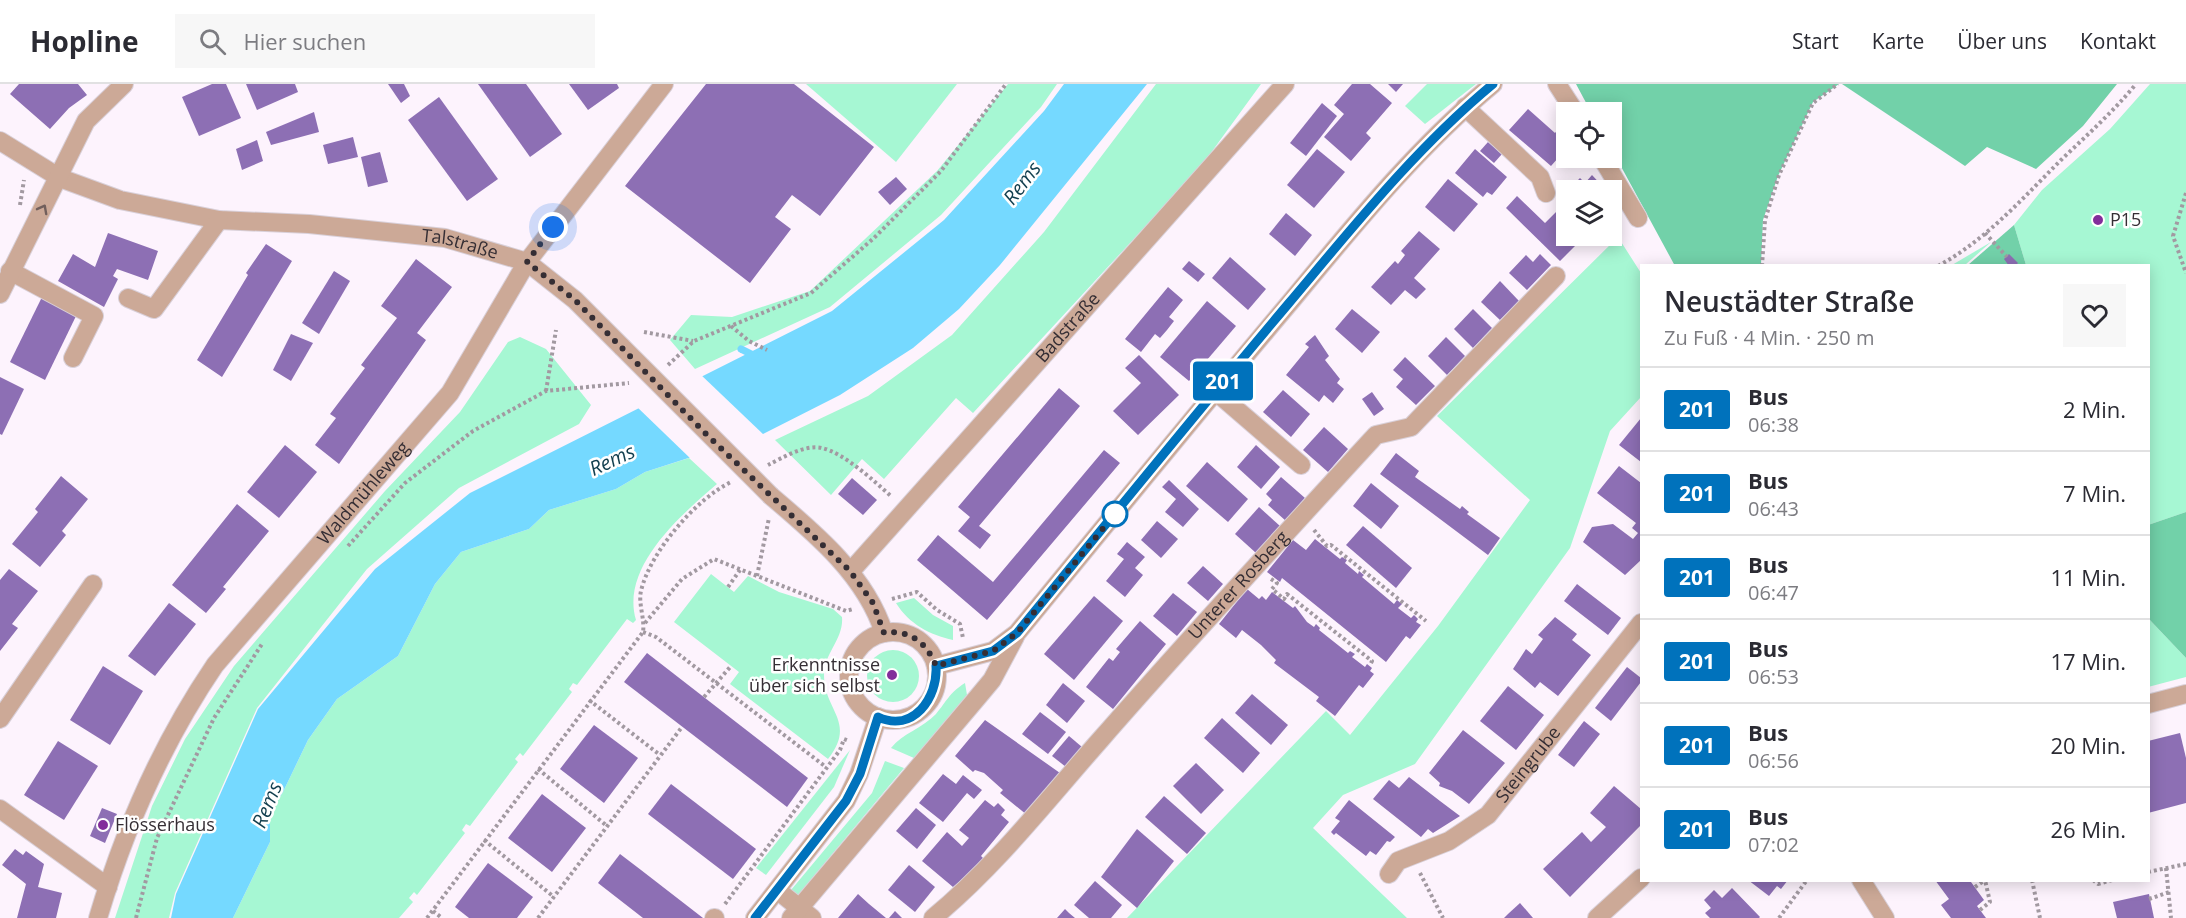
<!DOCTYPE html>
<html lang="de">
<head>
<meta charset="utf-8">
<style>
	:root { --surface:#fff; --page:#f7f7f7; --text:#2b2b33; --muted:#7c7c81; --line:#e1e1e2 }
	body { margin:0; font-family:"Open Sans",sans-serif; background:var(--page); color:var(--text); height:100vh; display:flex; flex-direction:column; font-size:22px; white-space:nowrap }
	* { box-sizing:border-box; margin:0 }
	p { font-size:20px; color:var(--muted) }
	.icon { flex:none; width:33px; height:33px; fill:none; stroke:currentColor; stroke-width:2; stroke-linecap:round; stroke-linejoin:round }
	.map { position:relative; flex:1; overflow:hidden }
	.details { position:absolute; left:1640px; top:180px; width:510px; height:618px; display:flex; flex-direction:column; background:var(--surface); border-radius:0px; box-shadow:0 3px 15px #0003 }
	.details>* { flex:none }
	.badge { padding:0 12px; border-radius:4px; font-size:21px; line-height:39px }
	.buttons { position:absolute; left:1556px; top:18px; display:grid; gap:12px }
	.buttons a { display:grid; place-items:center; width:66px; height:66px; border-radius:0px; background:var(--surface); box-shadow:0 3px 15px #0003; font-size:30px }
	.you { position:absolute; width:30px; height:30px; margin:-15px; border:4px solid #fff; border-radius:50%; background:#1a73e8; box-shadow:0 0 0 9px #1a73e833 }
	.map>.badge { position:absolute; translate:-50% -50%; box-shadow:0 0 0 3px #fff }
	.round { display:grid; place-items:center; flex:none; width:63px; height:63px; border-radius:0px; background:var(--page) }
	.head { display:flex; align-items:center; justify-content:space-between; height:102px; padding:0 24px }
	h1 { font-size:28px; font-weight:600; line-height:45px }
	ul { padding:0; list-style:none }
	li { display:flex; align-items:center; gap:18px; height:84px; padding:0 24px; border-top:2px solid var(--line) }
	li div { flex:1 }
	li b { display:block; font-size:22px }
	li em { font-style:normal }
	li .badge { min-width:66px; font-weight:700; text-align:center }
	header { display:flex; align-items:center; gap:36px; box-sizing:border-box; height:84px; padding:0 30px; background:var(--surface); border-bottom:2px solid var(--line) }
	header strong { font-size:28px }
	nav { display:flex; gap:33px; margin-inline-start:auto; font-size:21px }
	.search { width:420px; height:54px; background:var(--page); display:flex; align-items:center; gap:15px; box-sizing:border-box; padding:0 21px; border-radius:0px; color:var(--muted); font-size:22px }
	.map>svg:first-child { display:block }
	.green { fill:#a6f7d3 }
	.forest { fill:#72d1a9 }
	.water { fill:#75d9ff }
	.pier { fill:#fdf3fd }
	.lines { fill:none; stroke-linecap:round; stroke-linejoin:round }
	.stream { stroke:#75d9ff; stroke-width:7 }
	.building { fill:#8d6fb4 }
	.minor-casing { stroke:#d9d0d9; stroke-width:20 }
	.path { stroke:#a299a1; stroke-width:4; stroke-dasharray:3 3; stroke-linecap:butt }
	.minor { stroke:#cca997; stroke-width:18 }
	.minor-bridge-casing { stroke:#d9d0d9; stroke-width:20; stroke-linecap:butt }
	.minor-bridge { stroke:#cca997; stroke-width:18 }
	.oneway { stroke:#715f5c }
	.line-casing { stroke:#fff; stroke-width:14 }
	.line { stroke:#0072bc; stroke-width:9 }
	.walk { stroke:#352e34; stroke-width:6; stroke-dasharray:0 10.8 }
	.poi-dot { fill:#832d9b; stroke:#fff; stroke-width:2 }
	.stop-dot { fill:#fff; stroke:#0072bc; stroke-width:3 }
	.labels { text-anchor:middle; stroke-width:5; stroke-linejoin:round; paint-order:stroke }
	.poi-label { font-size:18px; fill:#352e34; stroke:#fff; text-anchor:start }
	.street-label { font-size:18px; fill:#352e34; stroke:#fff }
	.water-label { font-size:20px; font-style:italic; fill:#123f4f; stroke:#fff }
</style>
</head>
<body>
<header>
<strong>Hopline</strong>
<div class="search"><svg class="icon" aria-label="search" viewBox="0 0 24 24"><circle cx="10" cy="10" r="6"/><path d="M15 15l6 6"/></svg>Hier suchen</div>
<nav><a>Start</a><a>Karte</a><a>Über uns</a><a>Kontakt</a></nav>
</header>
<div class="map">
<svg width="2186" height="834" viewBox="0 0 2186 834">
	<rect width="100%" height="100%" fill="#fdf3fd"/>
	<!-- green -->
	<g class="green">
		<path d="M806 0H957L896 78Z"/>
		<path d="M1008 0H1057L1041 23 941 131 830 223 695 285 670 256 691 231 732 233 810 207 937 87Z"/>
		<path d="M1156 0H1261L1202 81 973 329 956 314 884 395 862 375 831 411 775 356 868 312 952 251 1044 148Z"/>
		<path d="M1427 0H1476L1425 40 1405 22Z"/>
		<path d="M2150 0H2186V428L2148 441V182L2026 181 2014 141 2042 106 2110 45Z"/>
		<path d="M1618 153 1641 189V313L1610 347 1570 464 1415 680 1343 711 1313 744 1407 834H1127L1326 627 1350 651 1438 542 1530 416 1437 332Z"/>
		<path d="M1991 158 1965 181H1952Z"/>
		<path d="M520 253 546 265 591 321 579 340 459 404 367 485 257 624 175 809 169 834H115L152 722 185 655 234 582 385 407 460 328 508 258Z"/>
		<path d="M689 374 717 400C682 430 620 483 636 536L633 539 627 535 577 601 573 599 569 605 572 608 523 672 520 669 515 675 518 678 470 742 466 740 462 746 465 749 417 811 414 808 409 814 413 818 399 834H233L270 758V728L283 708 308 656 337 615 398 572 435 500 461 468 529 445 549 426 616 405 645 388Z"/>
		<path d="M711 490 734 508 748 492 779 508 833 525 842 533C844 555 824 569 824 591 824 627 857 638 828 675L730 600 739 588 674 538Z"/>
		<path d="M914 514 933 531 953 542V556C930 551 909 540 896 519Z"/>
		<path d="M2148 534 2186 574V593L2148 603Z"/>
		<circle cx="893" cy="592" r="26"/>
		<path d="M965 599 967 611 914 674 891 664C903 649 923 644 936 630 947 617 949 609 965 599Z"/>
		<path d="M850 666 834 703 766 791 756 784Z"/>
		<path d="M885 677 904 684 798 811H794L791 806 872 709Z"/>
	</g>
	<!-- forest -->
	<g class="forest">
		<path d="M1576 0H1839L1813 18 1778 92 1763 136 1761 181 1675 182 1611 64V28H1591Z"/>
		<path d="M1842 0H2117L2083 42 2036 85 1987 63 1965 82Z"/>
		<path d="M2014 141 2026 181H1968Z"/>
		<path d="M2186 428V574L2148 534V441Z"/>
	</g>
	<!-- water -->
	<path class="water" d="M1064 0H1147L1000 181 959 225 913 264 840 311 763 350 645 388 616 405 549 426 529 445 461 468 435 500 398 572 337 615 308 656 283 708 270 728V758L233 834H171L176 810 258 625 375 485 470 409 832 227 944 136 1044 27Z"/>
	<!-- pier -->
	<path class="pier" d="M699 289 765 352 692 376 635 321Z"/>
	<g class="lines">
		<!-- stream -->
		<path class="stream" d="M741 265 755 272"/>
	</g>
	<!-- building -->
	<g class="building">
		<path d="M19 0H78L87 11 69 24 50 45 10 10Z"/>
		<path d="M212 0H226L241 34 199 52 182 13Z"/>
		<path d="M246 0H295L298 8 257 26Z"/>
		<path d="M388 0H404L410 12 401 19Z"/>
		<path d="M478 0H526L562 50 530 73Z"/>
		<path d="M569 0H617L619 4 588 26Z"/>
		<path d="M706 0H794L874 63 820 132 792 111 775 133 791 145 750 199 625 102Z"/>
		<path d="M1352 0H1370L1392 19 1366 49 1371 54 1351 77 1324 53 1344 30 1334 21Z"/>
		<path d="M1388 0H1403L1396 8Z"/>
		<path d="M439 13 498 95 467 117 408 36Z"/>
		<path d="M1322 19 1337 32 1306 72 1290 59Z"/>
		<path d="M1528 25 1555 49 1560 43 1566 48V65L1551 82 1509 46Z"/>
		<path d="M314 28 319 48 271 61 266 48Z"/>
		<path d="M353 53 358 73 328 80 323 61Z"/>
		<path d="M257 56 263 77 242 86 236 65Z"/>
		<path d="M1488 58 1502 70 1494 79 1480 67Z"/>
		<path d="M1317 65 1345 88 1314 124 1287 101Z"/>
		<path d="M1475 65 1507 93 1492 111 1487 108 1483 113 1455 89Z"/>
		<path d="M380 68 388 98 368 103 361 73Z"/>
		<path d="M1592 91 1606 106H1568L1580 94 1585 99Z"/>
		<path d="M896 93 907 105 890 121 878 108Z"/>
		<path d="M1448 95 1478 120 1454 148 1425 123Z"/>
		<path d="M1566 109V124L1558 117Z"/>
		<path d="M1517 112 1545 139 1558 126 1566 133V152H1585L1560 177 1506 124Z"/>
		<path d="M1286 129 1312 151 1295 172 1269 150Z"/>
		<path d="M1419 147 1440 165 1414 194 1426 205 1416 215 1405 206 1391 221 1371 203 1395 177 1398 180 1405 171 1401 167Z"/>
		<path d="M108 149 158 167 148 196 117 185 113 192 118 195 104 223 58 197 73 170 95 183Z"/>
		<path d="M266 160 292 177 222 293 197 276 248 191 246 189Z"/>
		<path d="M1540 170 1551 181 1527 206 1509 189 1526 171 1533 178Z"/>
		<path d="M2009 170 2018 179 2015 182H2009L2004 175Z"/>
		<path d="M1230 173 1266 205 1248 226 1212 194Z"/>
		<path d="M416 175 452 203 417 249 426 256 339 380 315 361 336 334 330 330 365 284 361 281 397 234 381 222Z"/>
		<path d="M1189 177 1205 190 1198 198 1182 185Z"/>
		<path d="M334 187 350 197 319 250 302 239Z"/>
		<path d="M1500 197 1519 217 1500 236 1481 218Z"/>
		<path d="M1168 203 1183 216 1169 233 1174 237 1167 246 1160 254 1155 250 1141 268 1125 255Z"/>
		<path d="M42 213 77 230 45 296 10 278Z"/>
		<path d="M1207 217 1236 242 1189 297 1160 273Z"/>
		<path d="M1352 225 1380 248 1362 269 1335 245Z"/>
		<path d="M1473 225 1492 244 1473 264 1454 245Z"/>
		<path d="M291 250 313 259 291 297 273 286Z"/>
		<path d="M1315 251 1329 272 1325 276 1340 295 1337 299 1344 305 1333 319 1324 311 1319 318 1286 291 1309 263 1305 260Z"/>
		<path d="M1446 253 1465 272 1447 291 1428 272Z"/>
		<path d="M1139 271 1179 311 1138 351 1113 327 1141 299 1125 284Z"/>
		<path d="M1405 273 1435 302 1416 321 1396 303 1403 295 1393 286Z"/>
		<path d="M0 293 24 305 2 351 0 350Z"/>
		<path d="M1059 304 1080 322 979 442 991 451 980 465 958 447 970 433 958 423Z"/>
		<path d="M1283 306 1310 330 1291 353 1263 328Z"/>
		<path d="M1372 308 1384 325 1374 332 1362 315Z"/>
		<path d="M1641 334V378L1619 361Z"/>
		<path d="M1324 343 1348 365 1328 388 1303 366Z"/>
		<path d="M285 361 317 388 279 434 247 408Z"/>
		<path d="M1256 361 1280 383 1261 405 1237 383Z"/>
		<path d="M1104 366 1120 379 987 536 917 476 938 451 993 498Z"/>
		<path d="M1396 369 1419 387 1415 393 1460 425 1462 422 1469 428 1467 430 1500 454 1488 471 1380 390Z"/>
		<path d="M1207 378 1248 415 1228 438 1186 402Z"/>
		<path d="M1619 382 1641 399V476L1625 491 1583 458 1592 443 1613 440 1633 455 1638 449 1632 444 1636 439 1597 409Z"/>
		<path d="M61 392 88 415 62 447 66 451 40 483 12 460 38 428 35 425Z"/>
		<path d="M1281 393 1305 414 1286 437 1268 421 1272 416 1266 410Z"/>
		<path d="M852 394 877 416 863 431 838 410Z"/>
		<path d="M1169 396 1199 425 1183 443 1165 428 1176 415 1162 403Z"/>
		<path d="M1371 399 1399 422 1381 445 1353 422Z"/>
		<path d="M237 420 269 447 223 503 226 505 206 529 172 501Z"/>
		<path d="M1259 423 1280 442 1256 469 1235 450Z"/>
		<path d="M1157 437 1178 455 1161 474 1141 456Z"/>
		<path d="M1363 442 1412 484 1396 504 1346 461Z"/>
		<path d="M1315 455 1340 475 1342 473 1347 476 1345 479 1358 490 1359 487 1364 491 1362 493 1394 520 1397 516 1402 520 1398 524 1411 534 1414 531 1418 535 1416 538 1421 541 1410 555 1406 552 1386 578 1282 494 1280 498 1267 488 1293 456 1306 466Z"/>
		<path d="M1127 458 1145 473 1135 484 1143 491 1125 513 1106 497 1124 475 1117 470Z"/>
		<path d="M1203 482 1223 500 1208 517 1187 499Z"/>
		<path d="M9 485 38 507 12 540 18 544 0 567V496Z"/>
		<path d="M1577 500 1621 534 1608 551 1564 517Z"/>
		<path d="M1247 505 1259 515 1262 512 1266 516 1272 508 1293 524 1295 522 1307 538 1314 543 1316 540 1320 544 1319 546 1348 569 1350 567 1355 570 1352 573 1365 583 1367 580 1372 584 1370 587 1374 590 1363 604 1359 601 1335 632 1316 617 1319 613 1274 579 1276 576 1261 561 1242 546 1236 554 1219 540Z"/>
		<path d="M1173 509 1197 528 1177 552 1153 532Z"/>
		<path d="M1094 512 1123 537 1074 596 1044 570Z"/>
		<path d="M169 519 196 540 155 592 128 572Z"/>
		<path d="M1555 533 1577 550 1572 556 1591 571 1558 612 1540 598 1535 604 1513 585 1526 565 1532 570 1543 555 1538 551Z"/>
		<path d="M1140 537 1166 560 1113 625 1086 603 1109 574 1113 577 1120 568 1116 565Z"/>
		<path d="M647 569 808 694 787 723 624 598Z"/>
		<path d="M103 582 143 607 110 661 70 636Z"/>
		<path d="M1627 583 1641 594V598L1611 637 1595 624Z"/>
		<path d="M1063 599 1085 617 1067 639 1046 621Z"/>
		<path d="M1508 602 1544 631 1516 666 1480 637Z"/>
		<path d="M1252 610 1288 641 1271 661 1235 629Z"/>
		<path d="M1040 628 1066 648 1048 670 1022 650Z"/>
		<path d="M1222 634 1260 669 1243 689 1204 654Z"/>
		<path d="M985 636 1060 689 1027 731 1000 709 1003 706 984 689 975 686 973 688 955 672Z"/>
		<path d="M1584 637 1600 650 1574 683 1558 671Z"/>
		<path d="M594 641 638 674 604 719 560 685Z"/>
		<path d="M1463 646 1505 679 1469 720 1452 707 1439 702 1440 699 1429 689Z"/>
		<path d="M2180 649 2186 674V719L2148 729V657Z"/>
		<path d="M1069 652 1082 663 1066 683 1052 672Z"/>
		<path d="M58 657 98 682 64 736 24 711Z"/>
		<path d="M1196 679 1224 706 1201 730 1173 702Z"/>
		<path d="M943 690 956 700 963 691 982 706 974 715 967 709 943 738 919 719Z"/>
		<path d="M1409 693 1440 717 1460 732 1433 749 1428 745 1421 753 1373 715 1389 696 1399 704Z"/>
		<path d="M671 700 756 765 733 795 648 730Z"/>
		<path d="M1614 702 1641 725V741L1570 813 1543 785 1582 748 1591 758 1606 743 1590 729Z"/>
		<path d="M542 710 586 744 552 788 508 754Z"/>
		<path d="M1164 712 1206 749 1187 770 1145 733Z"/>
		<path d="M985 716 994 723 998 719 1005 726 1001 731 1009 738 981 772 985 776 953 803 922 777 947 748 962 762 969 754 959 746Z"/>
		<path d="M1349 716 1395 753 1390 758 1387 757 1376 771 1370 767 1366 772 1336 749 1334 751 1331 748 1340 737 1335 734Z"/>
		<path d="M102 724 117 730 105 759 90 752Z"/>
		<path d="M916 724 936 741 917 765 896 747Z"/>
		<path d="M1137 745 1174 777 1137 824 1101 793Z"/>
		<path d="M15 765 23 771 26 767 44 780 38 803 62 809 56 834H17L26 800 2 781Z"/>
		<path d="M620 770 641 786 703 834H643L598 799Z"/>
		<path d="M488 779 533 813 517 834H469L455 823Z"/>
		<path d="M909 781 935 803 915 828 888 806Z"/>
		<path d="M1748 796H1788L1781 805 1777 802 1769 812Z"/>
		<path d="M1935 796H1973L1971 798 1984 816 1977 822 1986 834H1951L1941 821 1949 815Z"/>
		<path d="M1095 797 1122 821 1111 834H1089L1074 821Z"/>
		<path d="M1732 804 1760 833 1759 834H1710L1705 829 1711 824 1704 816 1714 806 1722 814Z"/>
		<path d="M858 810 869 820 886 834H838Z"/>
		<path d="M2149 810 2154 834H2117L2113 818Z"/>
		<path d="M1520 819 1533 834H1504L1508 830Z"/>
		<path d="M1065 825 1069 829 1075 834H1057Z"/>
		<path d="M895 827 902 834H889Z"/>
	</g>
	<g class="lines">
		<defs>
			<g id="minor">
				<path d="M1557 0 1575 28"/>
				<path d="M1465 23 1540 93 1546 109"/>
				<path id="s1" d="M0 57 60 94 120 116 219 136 309 140 445 154 527 178 575 216 622 263"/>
				<path d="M1602 74 1638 134"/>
				<path d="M10 187 94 232 73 274"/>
				<path d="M0 210 86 37 124 0"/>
				<path d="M128 214 154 225 219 136"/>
				<path d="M1215 307 1301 381"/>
				<path d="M771 412C816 450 866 492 884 549"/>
				<path id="s2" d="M851 487 1285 0"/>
				<circle cx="893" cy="592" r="44"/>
				<path d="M936 582 993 567 1017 549C1108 438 1199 326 1292 216 1355 140 1417 63 1493 0"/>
				<path d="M2148 620 2186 610"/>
				<path d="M0 635 93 500"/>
				<path d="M0 725 108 803"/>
				<path id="s3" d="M1389 790 1398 777 1449 757 1488 731 1641 539"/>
				<path d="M1861 796 1885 834"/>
				<path d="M777 806 812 834"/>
				<path id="s4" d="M98 834C125 743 162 659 215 581L450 309 527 178 664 0"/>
				<path d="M714 834H715"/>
				<path d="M755 834 846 717 859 690 878 633"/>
				<path d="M791 834 977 614 992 596 1015 553"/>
				<path id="s5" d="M933 834C997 781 1047 716 1101 655 1191 552 1284 451 1376 351L1411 343 1556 192"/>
				<path d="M1597 834 1641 794"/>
			</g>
		</defs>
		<!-- minor casing -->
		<use href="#minor" class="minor-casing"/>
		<!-- path -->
		<g class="path">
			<path d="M2186 109 2173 152 2186 189"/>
			<path d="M20 121 24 96"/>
			<path d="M1985 149 2007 173"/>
			<path d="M1762 182 1765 136 1779 91 1813 19 1838 0"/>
			<path d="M1938 182C1986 156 2023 114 2061 76 2087 51 2113 28 2136 0"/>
			<path d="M731 242 749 257 767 266"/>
			<path d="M644 248 693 257"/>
			<path d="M668 281 694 257 811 209 874 154 941 87 1006 0"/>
			<path d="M546 307 556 246"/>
			<path d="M768 381C782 374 805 360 822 364 844 369 874 397 891 412"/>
			<path d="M1314 446 1327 462 1331 461 1426 537"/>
			<path d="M348 462 405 399 473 347 546 307 629 299"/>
			<path d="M757 492 769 434"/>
			<path d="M1271 495 1277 499 1272 505 1284 515 1287 510 1372 577 1370 581"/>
			<path d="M728 503 740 486"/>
			<path d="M892 515 917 508 937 526 960 540 963 554"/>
			<path d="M645 539 682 495 714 475 846 527 853 525"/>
			<path d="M643 548 656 553 826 683"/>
			<path d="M704 613 731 582"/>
			<path d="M589 616 660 671"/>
			<path d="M538 685 607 742"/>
			<path d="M484 756 554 813"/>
			<path d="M2166 784 2171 834"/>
			<path d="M2148 788 2186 780"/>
			<path d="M1420 789 1443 834"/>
			<path d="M2032 796 2040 834"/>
			<path d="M2093 796 2098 800 2112 796"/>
			<path d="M1975 803 1985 796"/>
			<path d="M2149 815 2169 808"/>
			<path d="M725 820 840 666 844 655 849 657"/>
			<path d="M1980 826 1990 818 1985 796"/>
			<path d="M433 827 442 834"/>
			<path d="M136 834 157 754 214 634 262 560"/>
			<path d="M427 834 643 548C645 535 638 519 641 507 650 468 696 415 731 398"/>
			<path d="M538 834 682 643"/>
			<path d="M1779 834 1807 796"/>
		</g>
		<!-- minor -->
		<use href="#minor" class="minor"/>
		<defs>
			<path id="minor-bridge" d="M622 263 771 412"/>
		</defs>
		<!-- minor-bridge casing -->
		<use href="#minor-bridge" class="minor-bridge-casing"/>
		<!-- minor-bridge -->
		<use href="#minor-bridge" class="minor-bridge"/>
	</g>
	<!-- one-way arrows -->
	<defs><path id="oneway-chevron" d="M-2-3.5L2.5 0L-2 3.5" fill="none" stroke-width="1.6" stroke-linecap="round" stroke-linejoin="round" transform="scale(1.5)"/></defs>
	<use class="oneway" href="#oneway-chevron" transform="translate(43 125) rotate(-62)"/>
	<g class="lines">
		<defs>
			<path id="line" d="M755 834 846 717 860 690 878 633C913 649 938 614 936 582L993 567 1017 549C1107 439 1197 328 1289 219 1353 143 1416 64 1493 0"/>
		</defs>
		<!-- line casing -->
		<use href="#line" class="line-casing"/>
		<!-- line -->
		<use href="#line" class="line"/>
		<!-- walk -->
		<path class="walk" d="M553 143 527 178 575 216 706 350 850 487 873 519 884 549C910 545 927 559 936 582L993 567 1017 549 1115 430"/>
	</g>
	<!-- markers -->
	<g class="poi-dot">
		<circle cx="2098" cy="136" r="6"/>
		<circle cx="892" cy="591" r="6"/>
		<circle cx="103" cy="741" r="6"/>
	</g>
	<circle class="stop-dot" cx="1115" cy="430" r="12"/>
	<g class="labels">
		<!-- poi labels -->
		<g class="poi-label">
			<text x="2110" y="142">P15</text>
			<text x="880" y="587" text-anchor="end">Erkenntnisse<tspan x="880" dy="21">über sich selbst</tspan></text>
			<text x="115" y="747">Flösserhaus</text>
		</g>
		<!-- street labels -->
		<g class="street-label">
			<text dy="6" stroke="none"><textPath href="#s1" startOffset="478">Talstraße</textPath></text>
			<text dy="6" stroke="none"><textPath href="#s2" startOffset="326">Badstraße</textPath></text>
			<text dy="6" stroke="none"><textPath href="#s4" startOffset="507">Waldmühleweg</textPath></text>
			<text dy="6" stroke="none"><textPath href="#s5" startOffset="452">Unterer Rosberg</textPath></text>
			<text dy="6" stroke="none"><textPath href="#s3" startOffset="182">Steingrube</textPath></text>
		</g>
		<!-- water labels -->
		<g class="water-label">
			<text transform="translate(1022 99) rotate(-53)" y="7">Rems</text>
			<text transform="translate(612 376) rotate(-25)" y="7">Rems</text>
			<text transform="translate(267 721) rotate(-68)" y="7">Rems</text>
		</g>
	</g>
</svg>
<div class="buttons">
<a><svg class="icon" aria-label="locate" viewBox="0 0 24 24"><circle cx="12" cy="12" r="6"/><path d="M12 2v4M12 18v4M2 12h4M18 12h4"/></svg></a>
<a><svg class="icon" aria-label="layers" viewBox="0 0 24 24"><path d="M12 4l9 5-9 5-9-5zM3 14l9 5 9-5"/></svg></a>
</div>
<div class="you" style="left:553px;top:143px"></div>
<b class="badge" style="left:1223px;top:297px;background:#0072bc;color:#fff">201</b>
<section class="details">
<div class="head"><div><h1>Neustädter Straße</h1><p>Zu Fuß · 4 Min. · 250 m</p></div><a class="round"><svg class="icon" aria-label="heart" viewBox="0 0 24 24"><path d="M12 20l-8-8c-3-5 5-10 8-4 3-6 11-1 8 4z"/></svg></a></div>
<ul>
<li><span class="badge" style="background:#0072bc;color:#fff">201</span><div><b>Bus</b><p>06:38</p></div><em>2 Min.</em></li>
<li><span class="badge" style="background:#0072bc;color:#fff">201</span><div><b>Bus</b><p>06:43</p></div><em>7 Min.</em></li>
<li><span class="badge" style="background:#0072bc;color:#fff">201</span><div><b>Bus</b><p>06:47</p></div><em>11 Min.</em></li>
<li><span class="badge" style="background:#0072bc;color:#fff">201</span><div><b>Bus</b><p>06:53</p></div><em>17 Min.</em></li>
<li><span class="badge" style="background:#0072bc;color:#fff">201</span><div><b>Bus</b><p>06:56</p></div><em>20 Min.</em></li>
<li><span class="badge" style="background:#0072bc;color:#fff">201</span><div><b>Bus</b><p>07:02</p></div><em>26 Min.</em></li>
</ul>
</section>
</div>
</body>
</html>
